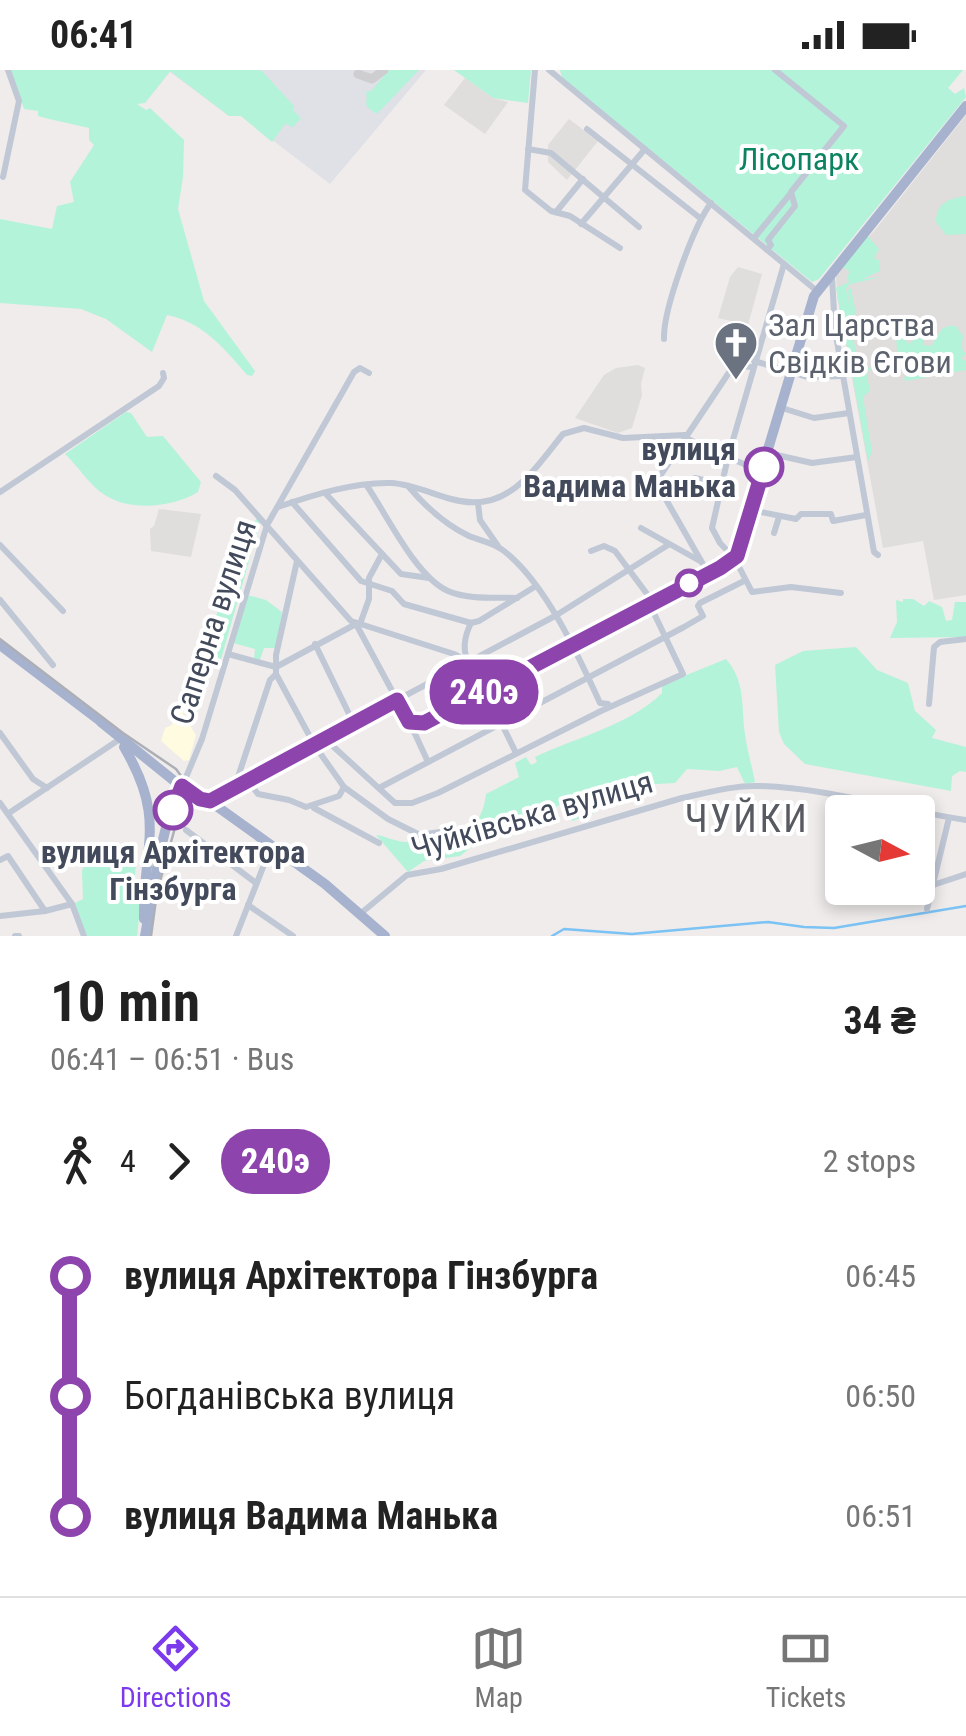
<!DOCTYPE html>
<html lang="en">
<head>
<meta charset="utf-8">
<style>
	:root { --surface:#fff; --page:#f6f6f6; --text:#222; --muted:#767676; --line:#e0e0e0; --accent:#7c3aed }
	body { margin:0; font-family:"Roboto Condensed",sans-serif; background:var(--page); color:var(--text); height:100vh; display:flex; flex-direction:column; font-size:38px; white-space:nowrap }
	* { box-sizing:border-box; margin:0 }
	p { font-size:32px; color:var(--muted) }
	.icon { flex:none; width:55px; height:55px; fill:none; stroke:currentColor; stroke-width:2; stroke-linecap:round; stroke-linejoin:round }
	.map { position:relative; height:866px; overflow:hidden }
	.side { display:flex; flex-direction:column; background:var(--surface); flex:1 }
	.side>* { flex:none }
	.badge { padding:0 20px; border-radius:32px; font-size:35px; line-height:65px }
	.needle { width:65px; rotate:97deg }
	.buttons { position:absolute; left:825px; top:725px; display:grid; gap:20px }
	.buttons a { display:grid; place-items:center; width:110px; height:110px; border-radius:10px; background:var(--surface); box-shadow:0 5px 15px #0003; font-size:50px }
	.map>.badge { position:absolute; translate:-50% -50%; box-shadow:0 0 0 5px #fff }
	.legs { display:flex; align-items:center; gap:15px; height:110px; padding:0 50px; font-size:32px }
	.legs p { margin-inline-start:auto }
	.head { display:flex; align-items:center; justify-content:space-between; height:170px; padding:0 50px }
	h1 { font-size:55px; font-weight:700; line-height:75px }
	ul { padding:0 50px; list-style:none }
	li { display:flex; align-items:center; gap:35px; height:120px; font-size:38px }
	li i { display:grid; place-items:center; width:15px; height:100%; margin:0 12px; background:currentColor }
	li i::after { content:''; width:25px; height:25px; margin:-12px; border:8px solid; border-radius:50%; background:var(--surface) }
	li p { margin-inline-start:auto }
	li:first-child i { background:linear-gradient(#0000 50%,currentColor 0) }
	li:last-child i { background:linear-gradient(currentColor 50%,#0000 0) }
	.status { display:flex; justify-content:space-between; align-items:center; height:70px; padding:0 50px; background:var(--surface); direction:ltr }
	.status svg { height:28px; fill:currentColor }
	.tab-bar { display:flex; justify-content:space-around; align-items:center; height:140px; border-top:2px solid var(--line); background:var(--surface); font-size:28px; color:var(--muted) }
	.tab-bar a { display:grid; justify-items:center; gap:5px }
	.tab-bar .active { color:var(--accent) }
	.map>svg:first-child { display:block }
	.commercial { fill:#fefbe0 }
	.education { fill:#e0dddd }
	.airport { fill:#dfe1e7 }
	.green { fill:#b3f3d9 }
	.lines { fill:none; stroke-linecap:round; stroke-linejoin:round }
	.stream { stroke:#7bc2f5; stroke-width:2.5 }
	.taxiway { stroke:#ceced1; stroke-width:9 }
	.minor { stroke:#c0c7d5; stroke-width:6 }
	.major { stroke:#a7b3ce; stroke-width:10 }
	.tram { stroke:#adafb7; stroke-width:2.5 }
	.line-1-casing { stroke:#fff; stroke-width:22 }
	.line-1 { stroke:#8e44ad; stroke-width:15 }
	.stop-1-dot { fill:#fff; stroke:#8e44ad; stroke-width:5 }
	.labels { text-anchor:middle; stroke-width:8; stroke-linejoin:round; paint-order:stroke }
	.park-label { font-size:32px; fill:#0c8260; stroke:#fff }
	.worship-label { font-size:32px; fill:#5b616d; stroke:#fff; text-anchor:start }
	.stop-label { font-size:32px; font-weight:bold; fill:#424a5b; stroke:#fff; text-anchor:end }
	.street-label { font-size:32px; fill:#424a5b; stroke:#fff }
	.quarter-label { font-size:38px; letter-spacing:2.5px; fill:#585a61; stroke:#fff }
</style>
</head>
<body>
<div class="status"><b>06:41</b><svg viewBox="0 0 49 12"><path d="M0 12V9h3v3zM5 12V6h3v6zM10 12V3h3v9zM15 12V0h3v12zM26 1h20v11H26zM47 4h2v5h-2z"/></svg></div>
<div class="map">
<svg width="966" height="866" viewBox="0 0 966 866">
	<rect width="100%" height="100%" fill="#efeceb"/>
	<!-- commercial -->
	<path class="commercial" d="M177 632 185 633 183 644 196 665 189 690 184 691 161 671 165 658 172 655Z"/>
	<!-- education -->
	<g class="education">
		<path d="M465 8 493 28 508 32 485 64 444 35Z"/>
		<path d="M966 45V525L934 530 923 471 883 478 837 226 836 203 875 160Z"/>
		<path d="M569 49 598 71 567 110 548 92V75Z"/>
		<path d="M738 197 762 204 748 255 718 248 730 207Z"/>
		<path d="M638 295 645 298 641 314 642 325 632 358 618 363 575 348 604 305 616 298Z"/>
		<path d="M159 439 201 444 191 487 151 481 150 459 154 456Z"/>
	</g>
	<!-- airport -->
	<path class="airport" d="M113 0H426L330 114 241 46H229L170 2 145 33Z"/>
	<!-- green -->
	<g class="green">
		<path d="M11 0H261L294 36 293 40 301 48 293 57 285 54 272 72 241 46H229L170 1 145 33 137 34 146 40 150 38 184 70 183 107 178 139 204 231 255 301 252 306 247 305C225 279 203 252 167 245L152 282 106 249 81 239 0 233V149L52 159 57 136 74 132 70 112 94 75 89 70V58L45 48 38 46V41L24 39Z"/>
		<path d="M389 0H419L377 44C360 33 369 36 366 22L371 21Z"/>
		<path d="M454 0H531L528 33 493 28Z"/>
		<path d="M560 0H963L948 18 955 24 964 18 966 27 819 209 812 212 562 8Z"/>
		<path d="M966 126V164L946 165 936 152C936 132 949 129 966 126Z"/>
		<path d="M867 165 879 179 874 188 879 190 880 201 863 209 882 207 850 214 846 219 849 234 848 220 851 218 856 244 847 250 851 254 858 295 861 300 867 296 872 300 866 301 870 321 863 327 872 382 868 391 836 218 849 212 847 206 850 202 842 196Z"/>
		<path d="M948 256H956L963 266 961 278 966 284 961 288 966 291V300L943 304 940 291 929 293 930 307 904 311 907 297 897 281 896 267 901 266 909 274 919 265 924 267V275L931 276 942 259Z"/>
		<path d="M126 342 131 343 147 367 163 366 201 412 198 422C174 437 130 442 105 425 90 416 78 396 65 384Z"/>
		<path d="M259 446 261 449 221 589 204 582 220 534H223L242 467Z"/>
		<path d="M247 525 266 530 282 542 277 578H264L260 590 254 589 255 579 233 573Z"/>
		<path d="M903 529H913L924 536 929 531 942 537 946 551 952 550 955 532H966V567L890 568 897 552 896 530 903 532Z"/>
		<path d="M856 577 877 600 908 613 915 641 936 660 932 668 966 677V702L960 701 952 706 951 721 805 694 784 674 779 662 775 595 803 581Z"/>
		<path d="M726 589C746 612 741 636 745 664 747 680 752 696 755 712L745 714 737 697 719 701 687 699 675 713 638 715 594 743 572 751 568 732 557 736 555 743 519 749 504 763 486 765 460 786 424 791 408 802 376 765C386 766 396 772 406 772 421 773 464 762 475 753 482 746 485 733 486 724L519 707 515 693 526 687 531 695 537 692 535 687C577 667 630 655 662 623V615Z"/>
		<path d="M88 782 128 787 136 795 133 823 141 830 137 866H87L73 834 83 829 82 801Z"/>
	</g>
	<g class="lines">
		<!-- stream -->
		<path class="stream" d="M552 866 564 859 632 864 768 852 804 857 834 858 966 836"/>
		<!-- taxiway -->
		<path class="taxiway" d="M358 4 372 9 384 0"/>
		<!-- minor -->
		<g class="minor">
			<path d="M535 0 525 120 551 141 570 146 620 178"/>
			<path d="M549 0 817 221"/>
			<path d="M587 59 700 148"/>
			<path d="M528 79 551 83 639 157"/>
			<path d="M3 107 19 31 8 0"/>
			<path d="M556 142 583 109"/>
			<path d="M581 154 645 79"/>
			<path d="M754 168 791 123"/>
			<path d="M767 180 771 175 768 170 795 136 791 122 844 56 775 0"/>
			<path d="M784 194 728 387 712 458 720 473 735 489 752 522 791 517 841 523"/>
			<path d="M832 207 835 260 874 482 878 485"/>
			<path d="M664 269C663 240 693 157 711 133"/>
			<path d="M754 291 808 307 842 306"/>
			<path d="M782 338 814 348 849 343"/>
			<path d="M686 368 707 378"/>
			<path d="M710 380 761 401"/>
			<path d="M768 383 812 393 857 387"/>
			<path d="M216 406 235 420 351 551 454 584 472 593 516 683"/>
			<path d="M695 408 720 414"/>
			<path d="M367 416C387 445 416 507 448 521 469 530 495 527 517 528"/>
			<path d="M408 416C424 435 446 455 469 466 481 471 493 472 504 481 546 514 578 585 600 633L608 634"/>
			<path d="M0 422 159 316 164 308 163 303"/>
			<path d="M326 424 401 504 429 508"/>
			<path d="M292 432 361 511 392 521 404 534 471 553 479 551 536 516"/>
			<path d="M478 433 480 450 498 476"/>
			<path d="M278 437C313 425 354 412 391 413 412 414 432 424 451 429 507 445 532 402 563 364L584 358 623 368 685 365"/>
			<path d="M751 440 796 449 801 444H831L833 451 866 445"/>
			<path d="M641 458 700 491"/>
			<path d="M774 463 779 447"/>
			<path d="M0 475 63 541"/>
			<path d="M591 481 604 476 615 481 653 532"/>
			<path d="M708 503 656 412 730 301 737 296 752 297"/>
			<path d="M0 530 53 595"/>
			<path d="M360 554 369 529V508L382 484"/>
			<path d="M315 574 353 652"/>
			<path d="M228 584 276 597 356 554 397 630 555 546 668 475"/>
			<path d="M468 591C462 579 465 565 471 553"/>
			<path d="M276 604 315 676 344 717 388 749 420 765 453 760"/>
			<path d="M929 634 934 577 940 572 966 569"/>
			<path d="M410 653 428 692"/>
			<path d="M0 663 33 709 47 718"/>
			<path d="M325 669 395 733H412L438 723 601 641 683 604 650 535"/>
			<path d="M247 710 258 724 289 730 306 737 339 726 344 717"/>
			<path d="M184 712 202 669 267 455 354 302 360 298 369 303"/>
			<path d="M235 716 270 610 276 604V585L297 491"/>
			<path d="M379 718 684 557 703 546 698 536 700 533 744 511"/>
			<path d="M0 733 72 834 84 866"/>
			<path d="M314 738 379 773"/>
			<path d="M9 743 120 669"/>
			<path d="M186 760 256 813"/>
			<path d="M0 790 8 786 45 841"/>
			<path d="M933 815 966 804"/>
			<path d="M248 835 293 866"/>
			<path d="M927 839 949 748"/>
			<path d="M360 844 407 805 441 799 682 728C706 723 734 715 759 716 829 718 897 740 966 750"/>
			<path d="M0 846 45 841 72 834"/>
			<path d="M15 866H19"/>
			<path d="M236 866 271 777"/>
		</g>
		<!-- major -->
		<g class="major">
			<path d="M0 575 103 653"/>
			<path d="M101 652 188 722 201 730 210 731 397 630 409 652 424 653 735 489 814 226 966 36"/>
			<path d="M124 677C167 750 143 774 144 849"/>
			<path d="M208 730 325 814 385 866"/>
			<path d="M145 866C153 824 162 747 184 712"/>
		</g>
		<!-- tram -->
		<path class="tram" d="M0 569 123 663 176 699 184 710 185 722 157 822 151 866"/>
	</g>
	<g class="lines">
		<defs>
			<path id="line-1" d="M173 740 182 716 200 729 210 731 397 630 409 652 424 653 720 498 737 486 764 397"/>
		</defs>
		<!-- line-1 casing -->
		<use href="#line-1" class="line-1-casing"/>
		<!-- line-1 -->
		<use href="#line-1" class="line-1"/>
	</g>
	<!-- icons -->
	<defs>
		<symbol id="church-pin" viewBox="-11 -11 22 30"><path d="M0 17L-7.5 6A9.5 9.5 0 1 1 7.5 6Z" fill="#6b7280" stroke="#fff"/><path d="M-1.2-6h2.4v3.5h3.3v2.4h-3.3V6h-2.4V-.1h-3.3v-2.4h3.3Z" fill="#fff"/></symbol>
	</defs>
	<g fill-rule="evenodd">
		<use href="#church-pin" x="711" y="248" width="50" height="68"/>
	</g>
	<!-- markers -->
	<g class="stop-1-dot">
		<circle cx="764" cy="397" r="18"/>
		<circle cx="689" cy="513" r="12"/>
		<circle cx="173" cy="740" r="18"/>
	</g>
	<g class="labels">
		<!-- park labels -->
		<g class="park-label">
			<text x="799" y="100">Лісопарк</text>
		</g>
		<!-- worship labels -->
		<g class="worship-label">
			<text x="768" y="266">Зал Царства<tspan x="768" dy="37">Свідків Єгови</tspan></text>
		</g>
		<!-- stop labels -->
		<g class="stop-label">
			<text x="736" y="390">вулиця<tspan x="736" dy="37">Вадима Манька</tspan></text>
			<text x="173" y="793" text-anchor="middle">вулиця Архітектора<tspan x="173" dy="37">Гінзбурга</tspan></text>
		</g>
		<!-- street labels -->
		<g class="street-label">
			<text transform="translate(213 552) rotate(-72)" y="11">Саперна вулиця</text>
			<text transform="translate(532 745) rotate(-16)" y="11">Чуйківська вулиця</text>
		</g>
		<!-- quarter labels -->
		<g class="quarter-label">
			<text x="747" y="762">ЧУЙКИ</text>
		</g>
	</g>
</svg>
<div class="buttons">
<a><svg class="needle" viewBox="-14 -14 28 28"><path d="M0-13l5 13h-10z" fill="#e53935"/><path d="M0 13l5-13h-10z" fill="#767676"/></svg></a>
</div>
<b class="badge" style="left:484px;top:622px;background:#8e44ad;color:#fff">240э</b>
</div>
<section class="side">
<div class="head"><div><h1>10 min</h1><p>06:41 – 06:51 · Bus</p></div><b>34 ₴</b></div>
<div class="legs"><svg class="icon" aria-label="walk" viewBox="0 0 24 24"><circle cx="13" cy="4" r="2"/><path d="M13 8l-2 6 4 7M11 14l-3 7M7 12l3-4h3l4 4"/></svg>4<svg class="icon" aria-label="forward" viewBox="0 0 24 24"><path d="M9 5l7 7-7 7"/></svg><b class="badge" style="background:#8e44ad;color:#fff">240э</b><p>2 stops</p></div>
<ul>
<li><i style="color:#8e44ad"></i><b>вулиця Архітектора Гінзбурга</b><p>06:45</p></li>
<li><i style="color:#8e44ad"></i><span>Богданівська вулиця</span><p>06:50</p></li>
<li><i style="color:#8e44ad"></i><b>вулиця Вадима Манька</b><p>06:51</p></li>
</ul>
</section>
<nav class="tab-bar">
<a class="active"><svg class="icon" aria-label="directions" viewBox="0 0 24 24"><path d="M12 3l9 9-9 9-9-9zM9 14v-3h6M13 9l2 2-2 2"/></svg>Directions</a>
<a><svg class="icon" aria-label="map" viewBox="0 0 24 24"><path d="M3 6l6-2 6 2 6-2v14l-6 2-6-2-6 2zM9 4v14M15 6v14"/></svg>Map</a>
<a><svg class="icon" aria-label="tickets" viewBox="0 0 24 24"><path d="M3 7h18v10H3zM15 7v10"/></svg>Tickets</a>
</nav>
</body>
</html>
